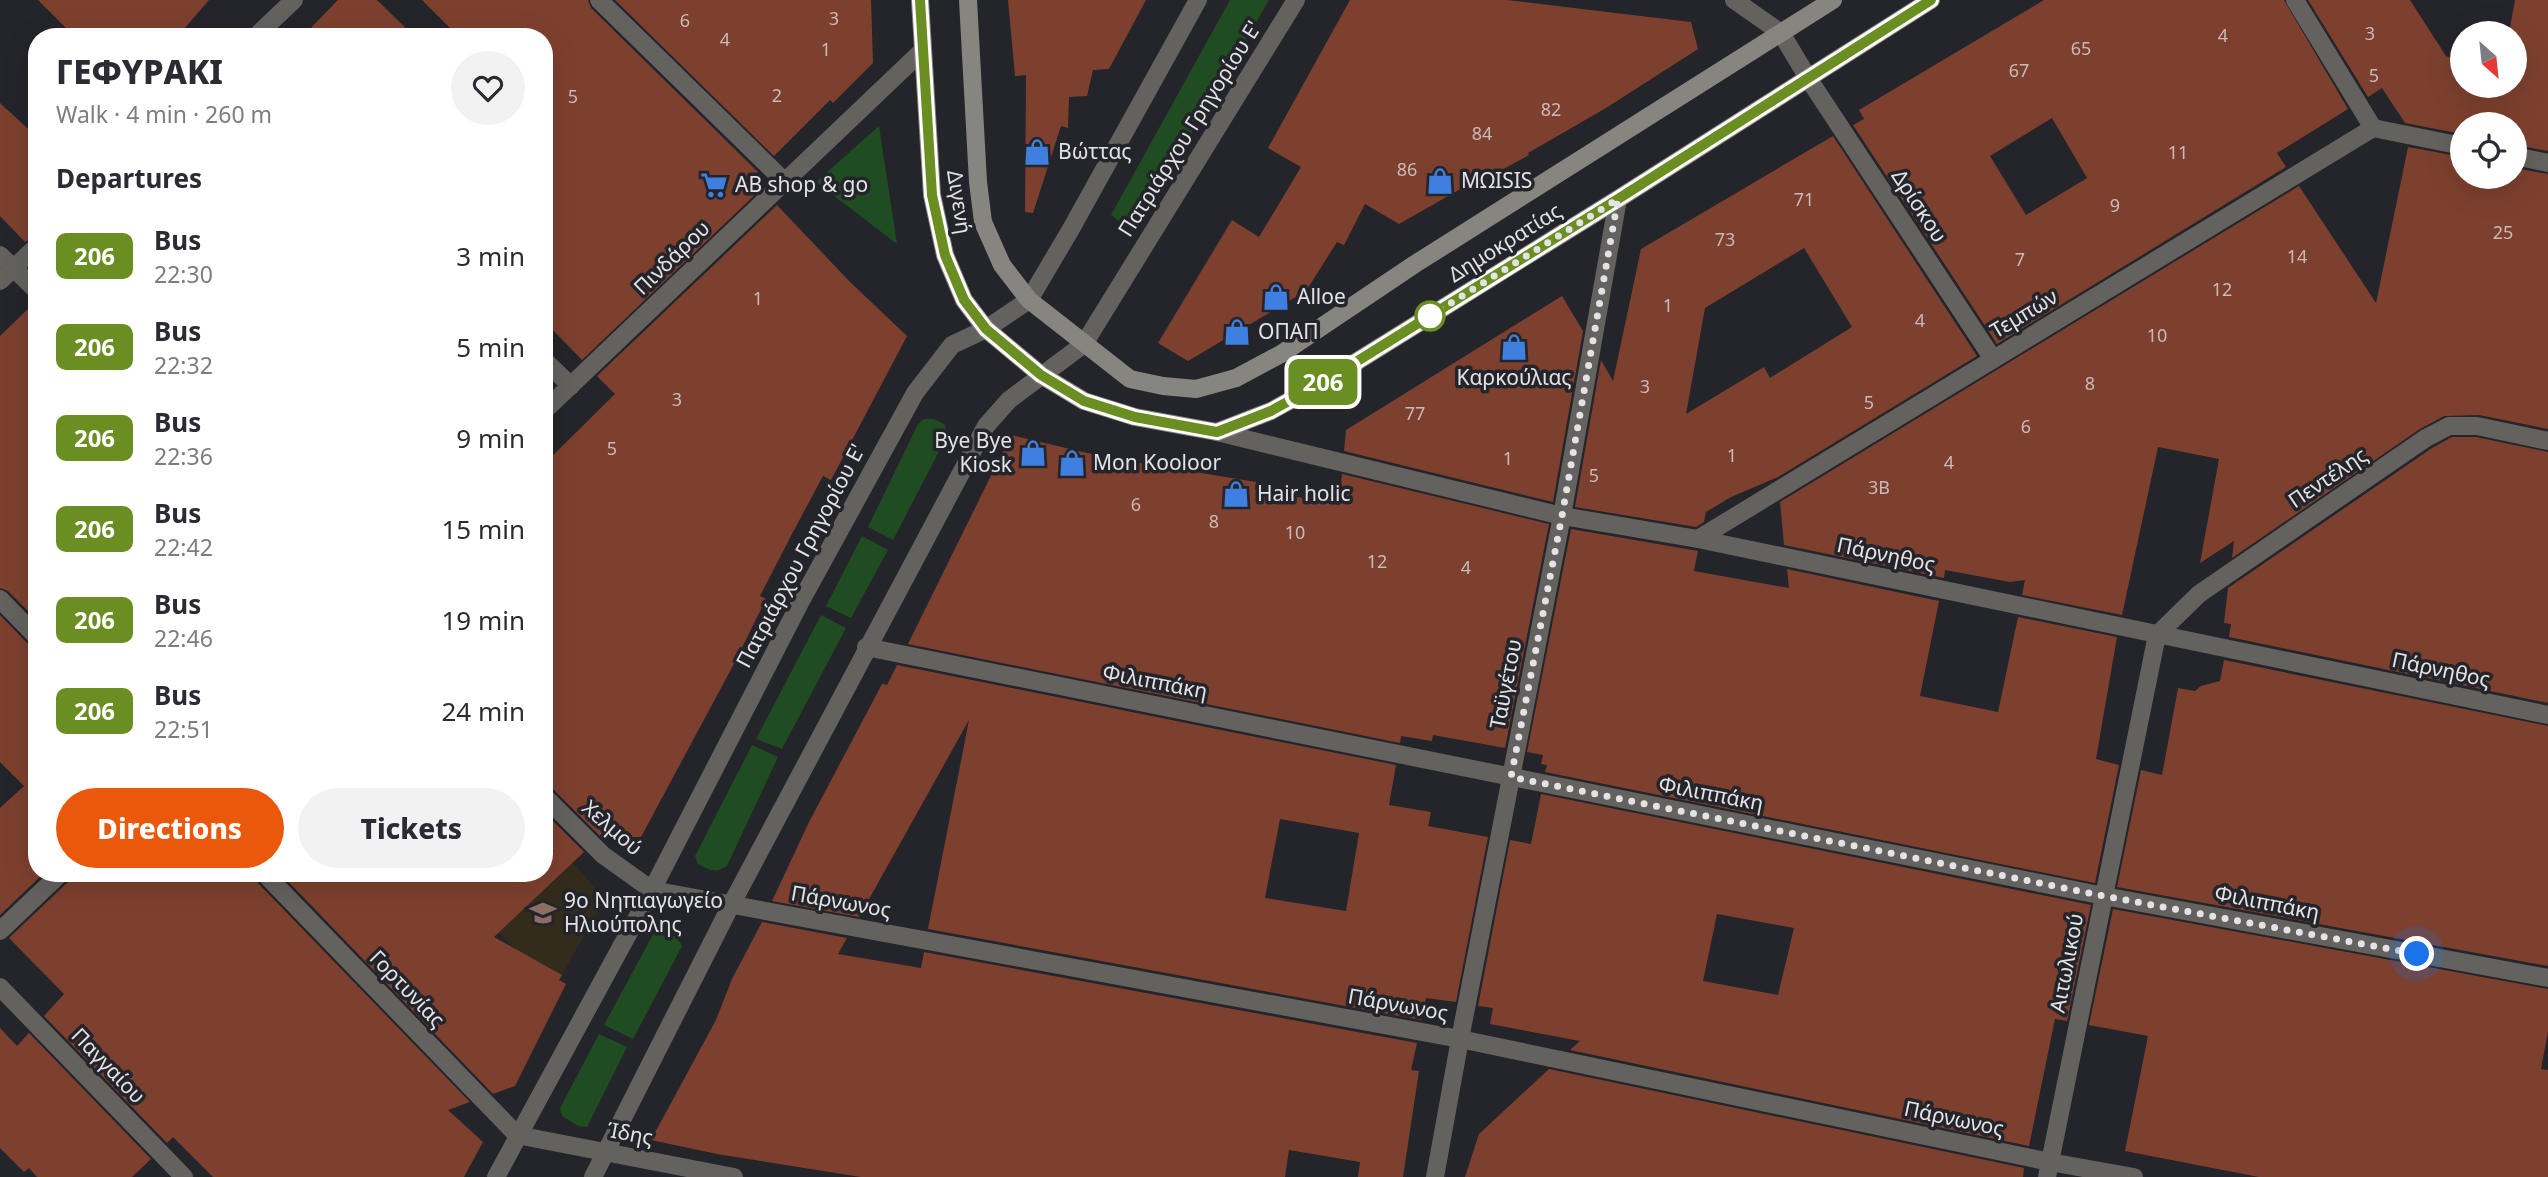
<!DOCTYPE html>
<html lang="en">
<head>
<meta charset="utf-8">
<style>
	:root { --surface:#fff; --page:#f2f2f3; --text:#2b2b33; --muted:#7c7c81; --accent:#ea580c }
	body { margin:0; font-family:"Noto Sans",sans-serif; background:var(--page); color:var(--text); height:100vh; display:flex; flex-direction:column; font-size:26px; white-space:nowrap }
	* { box-sizing:border-box; margin:0 }
	p { font-size:23px; color:var(--muted) }
	.icon { flex:none; width:38px; height:38px; fill:none; stroke:currentColor; stroke-width:2; stroke-linecap:round; stroke-linejoin:round }
	.map { position:relative; flex:1; overflow:hidden }
	.details { position:absolute; left:28px; top:28px; width:525px; height:854px; display:flex; flex-direction:column; background:var(--surface); border-radius:28px; box-shadow:0 7px 28px #0002 }
	.details>* { flex:none }
	.badge { padding:0 14px; border-radius:10px; font-size:24px; line-height:46px }
	.needle { width:46px; rotate:153deg }
	.buttons { position:absolute; left:2450px; top:21px; display:grid; gap:14px }
	.buttons a { display:grid; place-items:center; width:77px; height:77px; border-radius:50%; background:var(--surface); box-shadow:0 7px 28px #0002; font-size:35px }
	.you { position:absolute; width:35px; height:35px; margin:-18px; border:5px solid #fff; border-radius:50%; background:#1a73e8; box-shadow:0 0 0 10px #1a73e833 }
	.map>.badge { position:absolute; translate:-50% -50%; box-shadow:0 0 0 4px #fff }
	h2 { padding:0 28px; font-size:26px; line-height:63px }
	.round { display:grid; place-items:center; flex:none; width:74px; height:74px; border-radius:37px; background:var(--page) }
	.summary { display:flex; align-items:center; justify-content:space-between; height:119px; padding:0 28px }
	h1 { font-size:33px; font-weight:800; line-height:52px }
	.button { display:flex; gap:14px; margin-top:auto; padding:14px 28px }
	.button a { flex:1; height:80px; border-radius:42px; background:var(--accent); color:#fff; font-size:28px; font-weight:800; line-height:80px; text-align:center }
	.button a+a { background:var(--page); color:var(--text) }
	ul { padding:0; list-style:none }
	li { display:flex; align-items:center; gap:21px; height:91px; padding:0 28px }
	li div { flex:1 }
	li b { display:block; font-size:26px }
	li em { font-style:normal }
	li .badge { min-width:77px; font-weight:700; text-align:center }
	.map>svg:first-child { display:block }
	.education { fill:#332b1b }
	.green { fill:#204c21 }
	.building { fill:#7d402e; fill-rule:evenodd }
	.lines { fill:none; stroke-linecap:round; stroke-linejoin:round }
	.street { stroke:#64625f; stroke-width:18 }
	.secondary { stroke:#87857f; stroke-width:18 }
	.line-casing { stroke:#fff; stroke-width:16 }
	.line { stroke:#6b8e23; stroke-width:10 }
	.walk { stroke:#e2e2e7; stroke-width:7; stroke-dasharray:0 12.6 }
	.stop-dot { fill:#fff; stroke:#6b8e23; stroke-width:3.5 }
	.labels { text-anchor:middle; stroke-width:7; stroke-linejoin:round; paint-order:stroke }
	.number-label { font-size:18px; fill:#c9bab9 }
	.street-label { font-size:21px; fill:#e2e2e7; stroke:#24242b }
	.poi-label { font-size:21px; fill:#e2e2e7; stroke:#24242b; text-anchor:start }
</style>
</head>
<body>
<div class="map">
<svg width="2548" height="1177" viewBox="0 0 2548 1177">
	<rect width="100%" height="100%" fill="#24242b"/>
	<!-- education -->
	<path class="education" d="M572 862 605 899 562 975 517 950 498 933 544 873Z"/>
	<!-- green -->
	<g class="green">
		<path d="M1230 0H1269L1134 232 1111 215Z"/>
		<path d="M879 126 897 244 816 182Z"/>
		<path d="M924 419H934L944 424 948 434 893 540 868 527 918 424Z"/>
		<path d="M862 536 888 550 851 618 826 606Z"/>
		<path d="M821 615 846 628 782 749 756 739Z"/>
		<path d="M752 745 778 757 727 866C715 874 710 870 698 864L695 856Z"/>
		<path d="M656 929C667 931 677 935 682 946L633 1039 604 1025Z"/>
		<path d="M599 1034 627 1047 587 1127 578 1126 562 1116 560 1108Z"/>
	</g>
	<!-- building -->
	<g class="building">
		<path d="M38 0H209L177 37H75Z"/>
		<path d="M338 0H377L415 37H302Z"/>
		<path d="M422 0H588L591 8 758 172 751 179 761 189 582 360 544 321V37H459Z"/>
		<path d="M615 0H871L873 63 833 103 830 100 774 156Z"/>
		<path d="M1008 0H1146L1109 69 1093 70 1087 96 1069 97 1068 128 1061 126 1033 213 1025 212 1026 75 1015 76Z"/>
		<path d="M1350 0H1507L1691 22 1698 49 1606 108 1528 153 1529 155 1472 186 1471 183 1399 224 1365 204 1344 245 1337 242 1306 291 1188 361 1158 343 1232 220 1259 237 1301 167 1268 148Z"/>
		<path d="M2044 0H2284L2348 109 2277 153 2286 167 1997 344 1853 125 1864 119 1859 110ZM2052 118 2087 178 2026 215 1990 156Z"/>
		<path d="M2308 0H2410L2446 56 2462 62V86H2515V33H2509L2515 0H2548V151L2515 145V124H2462V134L2405 123 2382 88 2368 97Z"/>
		<path d="M0 103 37 137V235L25 242 0 216Z"/>
		<path d="M1833 136 1977 356 1778 477 1731 497 1706 512 1704 522 1696 527 1575 507 1601 360 1613 381 1641 249ZM1804 248 1852 327 1770 378 1764 367 1686 414 1705 308Z"/>
		<path d="M2408 147 2462 157V177H2515V168L2548 174V429L2479 415 2444 416 2420 429 2232 558 2234 541 2200 563 2219 459 2158 447 2122 615 2022 595 2025 580 2010 582 1945 570 1944 578 1784 545 1780 502 2299 186 2376 303Z"/>
		<path d="M777 205 849 281 907 336 831 480 823 476 793 532 760 596 766 599 736 660 641 837H601L552 788 544 785V464L615 394 597 376Z"/>
		<path d="M1562 296 1583 331 1553 502 1344 451 1346 430Z"/>
		<path d="M35 302H37V620L8 591 0 588V336Z"/>
		<path d="M1011 435 1104 457 1256 482 1255 489 1339 505 1342 474 1549 524 1505 748 1433 735 1432 741 1401 736 1400 743 908 644Z"/>
		<path d="M2452 437H2476L2548 452V703L2229 637 2231 624 2224 623 2228 588 2432 448Z"/>
		<path d="M1571 529 1698 551 1694 571 1789 588 1787 569 1939 601 1920 696 1998 712 2018 617 2117 637 2096 759 2119 765 2095 883 1545 772 1547 765 1541 764 1543 755 1527 752Z"/>
		<path d="M0 615 29 645 37 648V873H44L0 915V808L24 786 0 762Z"/>
		<path d="M2224 660 2548 726V966L2117 887 2141 770 2162 775 2178 688 2195 691 2201 686 2220 681Z"/>
		<path d="M897 665 1396 765 1389 805 1431 812 1428 826 1488 837 1456 1002 1426 998 1421 1020 928 929 969 720 859 917 772 901 809 822 882 684 887 685ZM1280 819 1359 833 1346 911 1265 898Z"/>
		<path d="M1541 794 2091 905 2067 1021 2055 1019 2029 1146 1570 1050 1580 1041 1490 1024 1493 1008 1478 1006 1510 840 1531 844ZM1717 914 1794 928 1778 995 1703 981Z"/>
		<path d="M544 812 584 852 494 937 562 975 559 980 566 984 515 1086 493 1094 280 873H544Z"/>
		<path d="M72 873H253L256 881 470 1102 448 1110 483 1142 464 1177H213L173 1137 167 1143 44 1016 64 994 9 938 69 881Z"/>
		<path d="M2113 909 2548 989V1032L2541 1069 2548 1070V1177H2259L2125 1151 2148 1036 2089 1025Z"/>
		<path d="M762 922 847 938 838 954 921 968 924 952 1417 1043 1411 1070 1419 1071 1403 1177H1358L1360 1162 1289 1150 1285 1177H861L717 1154 651 1140 716 1020 732 979Z"/>
		<path d="M0 1028 17 1046 29 1033 151 1159 132 1177H37L29 1168 24 1172 0 1148Z"/>
		<path d="M1549 1069 2024 1168 2023 1177H1465L1479 1134Z"/>
	</g>
	<g class="lines">
		<!-- street -->
		<g class="street">
			<path d="M599 0 785 182"/>
			<path d="M1734 0 1781 33 1808 78 1993 359"/>
			<path d="M2295 0 2373 128"/>
			<path d="M255 37 294 0"/>
			<path d="M2373 128 2462 146"/>
			<path d="M2515 156 2548 163"/>
			<path d="M0 255 37 291"/>
			<path d="M0 281 37 246"/>
			<path d="M544 360 571 386"/>
			<path d="M544 411 922 51"/>
			<path d="M1217 432 1562 516 1698 539 2548 715"/>
			<path d="M1698 539 2373 128"/>
			<path d="M0 599 37 637"/>
			<path d="M866 647 2104 896 2548 978"/>
			<path d="M544 796 603 855 652 890 1460 1039 2050 1162 2134 1177"/>
			<path d="M264 873 517 1135 734 1177"/>
			<path d="M0 931 61 873"/>
			<path d="M0 987 184 1177"/>
			<path d="M496 1177 652 890 801 601 915 393 952 345 986 329 1029 300 1071 229 1198 0"/>
			<path d="M593 1177 731 905 986 426 1009 400 1084 344 1296 0"/>
			<path d="M1435 1177 1460 1039 1562 516 1618 199"/>
			<path d="M2047 1177 2157 635 2199 594 2426 438 2449 426H2477L2548 441"/>
		</g>
		<!-- secondary -->
		<g class="secondary">
			<path d="M920 0 932 195 945 255 964 300 986 329 1041 375 1084 401 1135 417 1217 432 1271 411 1327 380 1618 199 1931 0"/>
			<path d="M968 0 978 182 983 222 1002 265 1029 300 1130 379 1163 386 1196 389 1236 378 1281 354 1415 264 1833 0"/>
		</g>
	</g>
	<g class="lines">
		<defs>
			<path id="line" d="M920 0 932 195 945 255 964 300 986 329 1041 375 1084 401 1135 417 1217 432 1271 411 1327 380 1618 199 1931 0"/>
		</defs>
		<!-- line casing -->
		<use href="#line" class="line-casing"/>
		<!-- line -->
		<use href="#line" class="line"/>
		<!-- walk -->
		<path class="walk" d="M1430 316 1618 199 1562 516 1511 777 2104 896 2417 954"/>
	</g>
	<!-- icons -->
	<defs>
		<symbol id="shop-bare" viewBox="-9 -9 18 18"><path d="M-5-2.5h2.3a2.7 3.5 0 0 1 5.4 0H5L5.5 6h-11ZM-1.5-2.5h3a1.5 2.3 0 0 0-3 0Z" fill="#3f7fe0" stroke="#24242b" stroke-width="2.5" paint-order="stroke"/></symbol>
		<symbol id="supermarket-bare" viewBox="-9 -9 18 18"><path d="M-6-5.5h2.5l.6 2H6L4.5 2H-2.5L-4.4-4H-6ZM-1.5 3.2a1.3 1.3 0 1 0 .1 0ZM3 3.2a1.3 1.3 0 1 0 .1 0Z" fill="#3f7fe0" stroke="#24242b" stroke-width="2.5" paint-order="stroke"/></symbol>
		<symbol id="school-bare" viewBox="-9 -9 18 18"><path d="M0-5L7-2L0 1L-7-2ZM-4 1L0 2.5L4 1V4Q0 6-4 4Z" fill="#8d6e63" stroke="#24242b" stroke-width="2.5" paint-order="stroke"/></symbol>
	</defs>
	<g fill-rule="evenodd">
		<use href="#shop-bare" x="1018" y="133" width="38" height="38"/>
		<use href="#shop-bare" x="1421" y="162" width="38" height="38"/>
		<use href="#supermarket-bare" x="695" y="166" width="38" height="38"/>
		<use href="#shop-bare" x="1257" y="278" width="38" height="38"/>
		<use href="#shop-bare" x="1218" y="313" width="38" height="38"/>
		<use href="#shop-bare" x="1495" y="328" width="38" height="38"/>
		<use href="#shop-bare" x="1014" y="434" width="38" height="38"/>
		<use href="#shop-bare" x="1053" y="444" width="38" height="38"/>
		<use href="#shop-bare" x="1217" y="475" width="38" height="38"/>
		<use href="#school-bare" x="524" y="894" width="38" height="38"/>
	</g>
	<!-- markers -->
	<circle class="stop-dot" cx="1430" cy="316" r="14"/>
	<g class="labels">
		<!-- number labels -->
		<g class="number-label">
			<text x="834" y="25">3</text>
			<text x="685" y="27">6</text>
			<text x="2370" y="40">3</text>
			<text x="2223" y="42">4</text>
			<text x="725" y="46">4</text>
			<text x="2081" y="55">65</text>
			<text x="826" y="56">1</text>
			<text x="2019" y="77">67</text>
			<text x="2374" y="82">5</text>
			<text x="777" y="102">2</text>
			<text x="573" y="103">5</text>
			<text x="1551" y="116">82</text>
			<text x="1482" y="140">84</text>
			<text x="2178" y="159">11</text>
			<text x="1407" y="176">86</text>
			<text x="1804" y="206">71</text>
			<text x="2115" y="212">9</text>
			<text x="2503" y="239">25</text>
			<text x="1725" y="246">73</text>
			<text x="2297" y="263">14</text>
			<text x="2020" y="266">7</text>
			<text x="2222" y="296">12</text>
			<text x="758" y="305">1</text>
			<text x="1668" y="312">1</text>
			<text x="1920" y="327">4</text>
			<text x="2157" y="342">10</text>
			<text x="2090" y="390">8</text>
			<text x="1645" y="393">3</text>
			<text x="677" y="406">3</text>
			<text x="1869" y="409">5</text>
			<text x="1415" y="420">77</text>
			<text x="2026" y="433">6</text>
			<text x="612" y="455">5</text>
			<text x="1732" y="462">1</text>
			<text x="1508" y="465">1</text>
			<text x="1949" y="469">4</text>
			<text x="1594" y="482">5</text>
			<text x="1879" y="494">3Β</text>
			<text x="1136" y="511">6</text>
			<text x="1214" y="528">8</text>
			<text x="1295" y="539">10</text>
			<text x="1377" y="568">12</text>
			<text x="1466" y="574">4</text>
		</g>
		<!-- street labels -->
		<g class="street-label">
			<text transform="translate(1190 129) rotate(-58)" y="7">Πατριάρχου Γρηγορίου Ε'</text>
			<text transform="translate(959 202) rotate(81)" y="7">Διγενή</text>
			<text transform="translate(1919 206) rotate(57)" y="7">Δρίσκου</text>
			<text transform="translate(1505 243) rotate(-32)" y="7">Δημοκρατίας</text>
			<text transform="translate(672 258) rotate(-44)" y="7">Πινδάρου</text>
			<text transform="translate(2024 314) rotate(-31)" y="7">Τεμπών</text>
			<text transform="translate(2328 478) rotate(-34)" y="7">Πεντέλης</text>
			<text transform="translate(1886 555) rotate(12)" y="7">Πάρνηθος</text>
			<text transform="translate(801 556) rotate(-62)" y="7">Πατριάρχου Γρηγορίου Ε'</text>
			<text transform="translate(2441 670) rotate(12)" y="7">Πάρνηθος</text>
			<text transform="translate(1155 682) rotate(11)" y="7">Φιλιππάκη</text>
			<text transform="translate(1506 684) rotate(-79)" y="7">Ταϋγέτου</text>
			<text transform="translate(1711 794) rotate(11)" y="7">Φιλιππάκη</text>
			<text transform="translate(612 828) rotate(41)" y="7">Χελμού</text>
			<text transform="translate(841 902) rotate(10)" y="7">Πάρνωνος</text>
			<text transform="translate(2267 903) rotate(11)" y="7">Φιλιππάκη</text>
			<text transform="translate(2067 963) rotate(-79)" y="7">Αιτωλικού</text>
			<text transform="translate(407 989) rotate(46)" y="7">Γορτυνίας</text>
			<text transform="translate(1398 1005) rotate(10)" y="7">Πάρνωνος</text>
			<text transform="translate(108 1066) rotate(46)" y="7">Παγγαίου</text>
			<text transform="translate(1954 1119) rotate(12)" y="7">Πάρνωνος</text>
			<text transform="translate(630 1134) rotate(11)" y="7">Ίδης</text>
		</g>
		<!-- poi labels -->
		<g class="poi-label">
			<text x="1058" y="159">Βώττας</text>
			<text x="1461" y="188">ΜΩISIS</text>
			<text x="735" y="192">ΑΒ shop &amp; go</text>
			<text x="1297" y="304">Alloe</text>
			<text x="1258" y="339">ΟΠΑΠ</text>
			<text x="1514" y="385" text-anchor="middle">Καρκούλιας</text>
			<text x="1012" y="448" text-anchor="end">Bye Bye<tspan x="1012" dy="24">Kiosk</tspan></text>
			<text x="1093" y="470">Mon Kooloor</text>
			<text x="1257" y="501">Hair holic</text>
			<text x="564" y="908">9ο Νηπιαγωγείο<tspan x="564" dy="24">Ηλιούπολης</tspan></text>
		</g>
	</g>
</svg>
<div class="buttons">
<a><svg class="needle" viewBox="-14 -14 28 28"><path d="M0-13l5 13h-10z" fill="#e53935"/><path d="M0 13l5-13h-10z" fill="#7c7c81"/></svg></a>
<a><svg class="icon" aria-label="locate" viewBox="0 0 24 24"><circle cx="12" cy="12" r="6"/><path d="M12 2v4M12 18v4M2 12h4M18 12h4"/></svg></a>
</div>
<div class="you" style="left:2417px;top:954px"></div>
<b class="badge" style="left:1323px;top:382px;background:#6b8e23;color:#fff">206</b>
<section class="details">
<div class="summary"><div><h1>ΓΕΦΥΡΑΚΙ</h1><p>Walk · 4 min · 260 m</p></div><a class="round"><svg class="icon" aria-label="heart" viewBox="0 0 24 24"><path d="M12 20l-8-8c-3-5 5-10 8-4 3-6 11-1 8 4z"/></svg></a></div>
<h2>Departures</h2>
<ul>
<li><span class="badge" style="background:#6b8e23;color:#fff">206</span><div><b>Bus</b><p>22:30</p></div><em>3 min</em></li>
<li><span class="badge" style="background:#6b8e23;color:#fff">206</span><div><b>Bus</b><p>22:32</p></div><em>5 min</em></li>
<li><span class="badge" style="background:#6b8e23;color:#fff">206</span><div><b>Bus</b><p>22:36</p></div><em>9 min</em></li>
<li><span class="badge" style="background:#6b8e23;color:#fff">206</span><div><b>Bus</b><p>22:42</p></div><em>15 min</em></li>
<li><span class="badge" style="background:#6b8e23;color:#fff">206</span><div><b>Bus</b><p>22:46</p></div><em>19 min</em></li>
<li><span class="badge" style="background:#6b8e23;color:#fff">206</span><div><b>Bus</b><p>22:51</p></div><em>24 min</em></li>
</ul>
<div class="button"><a>Directions</a><a>Tickets</a></div>
</section>
</div>
</body>
</html>
